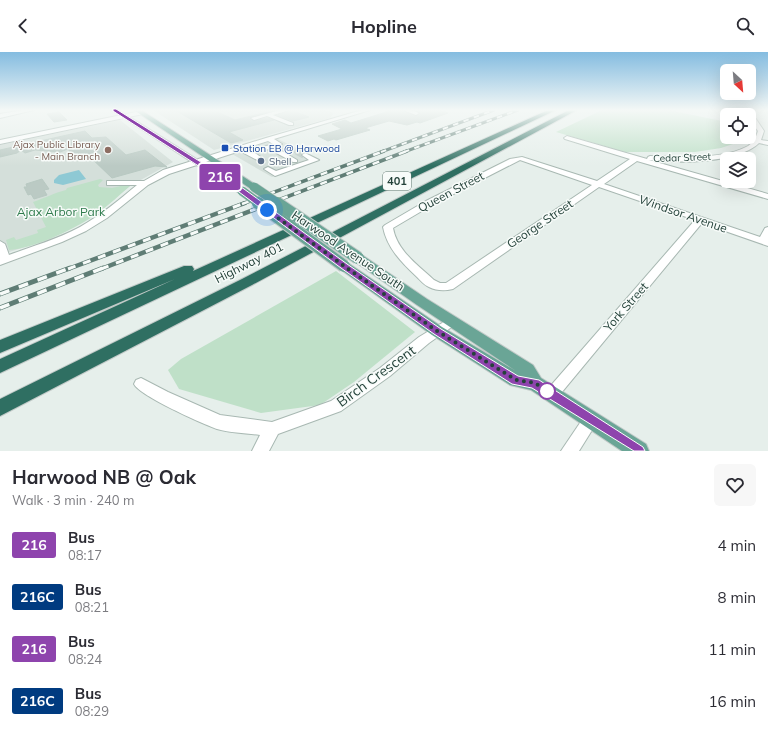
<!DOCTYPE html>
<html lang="en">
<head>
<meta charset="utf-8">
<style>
	:root { --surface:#fff; --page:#f7f7f7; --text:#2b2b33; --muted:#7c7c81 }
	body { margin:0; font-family:Mulish,sans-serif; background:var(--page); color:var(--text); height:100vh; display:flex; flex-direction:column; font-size:15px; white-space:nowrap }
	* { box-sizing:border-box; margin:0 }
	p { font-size:13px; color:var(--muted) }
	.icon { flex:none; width:22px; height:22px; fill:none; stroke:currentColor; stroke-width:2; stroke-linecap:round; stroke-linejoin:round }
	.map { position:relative; height:399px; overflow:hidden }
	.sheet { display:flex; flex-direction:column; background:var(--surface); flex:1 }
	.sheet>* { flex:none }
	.badge { padding:0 8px; border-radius:3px; font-size:14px; line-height:26px }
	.needle { width:26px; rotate:154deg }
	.buttons { position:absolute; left:720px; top:12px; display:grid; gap:8px }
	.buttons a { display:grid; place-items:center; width:36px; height:36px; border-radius:6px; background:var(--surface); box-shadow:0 4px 16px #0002; font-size:20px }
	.you { position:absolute; width:20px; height:20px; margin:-10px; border:3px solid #fff; border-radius:50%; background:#1a73e8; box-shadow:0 0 0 6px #1a73e833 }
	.map>.badge { position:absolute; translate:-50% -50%; box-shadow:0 0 0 2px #fff }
	.round { display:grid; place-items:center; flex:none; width:42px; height:42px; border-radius:6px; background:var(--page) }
	.headline { display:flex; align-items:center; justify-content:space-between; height:68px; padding:0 12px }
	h1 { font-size:19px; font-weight:700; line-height:30px }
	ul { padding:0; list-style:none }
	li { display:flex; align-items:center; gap:12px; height:52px; padding:0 12px }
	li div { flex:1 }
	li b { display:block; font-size:15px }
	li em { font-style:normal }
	li .badge { min-width:44px; font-weight:700; text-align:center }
	header { display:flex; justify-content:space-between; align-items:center; height:52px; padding:0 12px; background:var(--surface); font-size:18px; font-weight:700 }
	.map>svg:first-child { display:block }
	.built { fill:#d4dfda }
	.green { fill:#bfe0c8 }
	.water { fill:#8ec9d4 }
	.building { fill:#bbcac4; stroke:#b8c9c2 }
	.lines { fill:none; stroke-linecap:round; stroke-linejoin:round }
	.minor-tunnel-far1 { stroke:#bfccc8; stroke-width:6; stroke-dasharray:6 3; stroke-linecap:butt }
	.minor-tunnel { stroke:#bfccc8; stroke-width:8; stroke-dasharray:8 4; stroke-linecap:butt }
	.minor-casing { stroke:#a8b8b2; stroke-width:2 }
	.major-casing { stroke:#c2cac8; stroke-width:2 }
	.highway-casing { stroke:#c2cac8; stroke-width:2 }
	.minor { fill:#fff; fill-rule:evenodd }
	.major { fill:#6aa596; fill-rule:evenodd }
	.highway { fill:#2f6f62; fill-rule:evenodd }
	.rail-far3-casing { stroke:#5f7d75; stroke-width:3 }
	.rail-far2-casing { stroke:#5f7d75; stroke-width:3.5 }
	.rail-far1-casing { stroke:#5f7d75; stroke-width:4.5 }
	.rail-casing { stroke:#5f7d75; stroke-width:5 }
	.rail-far3 { stroke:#f7fbf9; stroke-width:2; stroke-dasharray:5.5; stroke-linecap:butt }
	.rail-far2 { stroke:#f7fbf9; stroke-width:2.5; stroke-dasharray:7; stroke-linecap:butt }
	.rail-far1 { stroke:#f7fbf9; stroke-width:3; stroke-dasharray:8; stroke-linecap:butt }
	.rail { stroke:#f7fbf9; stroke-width:3.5; stroke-dasharray:10; stroke-linecap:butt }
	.major-bridge-far1-casing { stroke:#c2cac8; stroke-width:10; stroke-linecap:butt }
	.major-bridge-casing { stroke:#c2cac8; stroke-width:14; stroke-linecap:butt }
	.major-bridge-far1 { stroke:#6aa596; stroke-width:9 }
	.major-bridge { stroke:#6aa596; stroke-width:12 }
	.line { fill:#8e44ad; stroke:#fff }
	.walk { stroke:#24423a; stroke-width:4; stroke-dasharray:0 7.2 }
	.transit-dot { fill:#1a4fb4; stroke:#f7fbf9; stroke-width:1.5 }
	.education-dot { fill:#8d6e63; stroke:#f7fbf9; stroke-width:1.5 }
	.service-dot { fill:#5c6f8a; stroke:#f7fbf9; stroke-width:1.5 }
	.stop-dot { fill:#fff; stroke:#8e44ad; stroke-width:2 }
	.labels { text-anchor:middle; stroke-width:3; stroke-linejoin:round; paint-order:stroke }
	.far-education-label { font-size:10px; fill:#785e54; stroke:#f7fbf9; text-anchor:end }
	.far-transit-label { font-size:10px; fill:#164399; stroke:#f7fbf9; text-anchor:start }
	.far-street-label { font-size:10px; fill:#24423a; stroke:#f7fbf9 }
	.far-service-label { font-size:10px; fill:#4e5e75; stroke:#f7fbf9; text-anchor:start }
	.shield { fill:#f7fbf9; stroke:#637a73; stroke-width:1 }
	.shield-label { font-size:11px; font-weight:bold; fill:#24423a }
	.street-label { font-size:12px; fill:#24423a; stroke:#f7fbf9 }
	.park-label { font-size:12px; fill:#2d7a4b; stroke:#f7fbf9 }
	.near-street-label { font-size:14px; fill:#24423a; stroke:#f7fbf9 }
</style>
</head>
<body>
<header><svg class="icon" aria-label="back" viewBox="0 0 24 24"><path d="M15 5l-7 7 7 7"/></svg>Hopline<svg class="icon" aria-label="search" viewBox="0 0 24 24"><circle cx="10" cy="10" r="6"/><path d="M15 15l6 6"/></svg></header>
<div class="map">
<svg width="768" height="399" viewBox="0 0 768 399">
	<rect width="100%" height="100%" fill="#e6efeb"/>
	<!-- built -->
	<g class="built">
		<path d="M153 58H325L334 61 330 66 214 98Z"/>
		<path d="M120 68 173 110 130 134 90 166 61 181 31 193 0 203V93Z"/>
		<path d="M278 87 321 108 272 125 232 102 235 100Z"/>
	</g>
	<!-- green -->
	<g class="green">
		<path d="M602 58H668L727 70V85H742L736 91 721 96 695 100H625L556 80Z"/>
		<path d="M100 127 103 128 98 133 99 135 112 136 129 132 130 134C117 145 104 158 89 167 68 180 34 196 9 198L6 188 14 185 16 188 38 181 37 178 46 175 33 150C45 146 54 141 66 138L67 136Z"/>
		<path d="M336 219 415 280 354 330 320 353 261 361 179 337 168 318 181 307Z"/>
	</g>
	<!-- water -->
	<path class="water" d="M79 118 86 127 63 133 54 131V128L59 123Z"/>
	<!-- building -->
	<g class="building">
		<path d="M175 58H203L206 59 213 58 235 68 275 58 251 65 250 66 254 69 267 66 274 68 229 80 243 88 231 91Z"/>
		<path d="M291 58 309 65 293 69 277 63Z"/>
		<path d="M393 58H400L415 64 420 61 417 59 420 58H437L448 61 420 71 417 70 407 73 389 69 365 76 370 78 336 88 334 87 328 89 318 84 342 77 332 72 345 68 351 71Z"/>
		<path d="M59 60 67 68 54 70 47 62Z"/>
		<path d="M85 79 92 86 106 85 126 103 145 98 167 115 155 114 112 126 87 102 74 105 68 97 60 100 35 98 25 101 21 98 17 101 0 105V98Z"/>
		<path d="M42 127 49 137 44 138 47 143 34 147 31 142 28 143 24 135H27L26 132Z"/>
	</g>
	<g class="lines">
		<!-- minor-tunnel-far1 -->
		<path class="minor-tunnel-far1" d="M287 94 299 100"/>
		<!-- minor-tunnel -->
		<path class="minor-tunnel" d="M297 99 305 103"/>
		<defs>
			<g id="minor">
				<path d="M23 58H34L0 66V62Z"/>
				<path d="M280 58H289L273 63 293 71V73H289L267 64 254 68 251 66Z"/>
				<path d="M362 58H370L274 87 282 92 275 95 297 108V110H293L269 97 255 101 265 108 261 110 240 99 169 122 148 133 107 166 86 179 62 190 0 213V189L5 192 9 203C33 194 58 187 80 175 101 163 119 148 137 133H107V129H144L163 118 266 86ZM268 89 273 92 250 99 246 96Z"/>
				<path d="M403 58H411L419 61 416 63Z"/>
				<path d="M739 58H745L756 67 764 79 761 88 768 89V93L759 91C737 112 678 111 649 108L768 142V147L637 109 604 132 760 185 765 176 768 175V194L702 171 557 346 552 348 547 346 545 342 547 338 695 168 599 135 453 237C444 239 437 239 429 235 424 233 421 229 417 225 402 211 387 196 383 175L385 173 426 149 510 107 522 105 597 129 630 107 565 87 564 86 567 84 647 107 648 105 650 104C678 105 723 108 748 94 754 90 756 85 758 79L749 67V63H745ZM520 108 592 133 446 231H440L434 228C418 213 397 199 393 176L432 153Z"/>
				<path d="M141 59 144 61 143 62 0 92V88Z"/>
				<path d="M305 101 319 108 275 124 264 117 268 115 276 119 309 108 302 103Z"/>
				<path d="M452 265 456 266 458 269 456 272 429 291 390 324 341 359 278 382 269 399H252L260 383C246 381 231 381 217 377 203 372 140 344 134 332L136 328 141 326 168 340 220 363 272 370 331 349 380 316 419 285Z"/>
				<path d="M591 360 596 362 599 367 579 399H561L586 362Z"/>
			</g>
			<g id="major">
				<path d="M112 58H119L247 139 245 141H239Z"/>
				<path d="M134 58H141L259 135 254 138 251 137Z"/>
				<path d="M358 202 362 203 427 247 533 313 541 326 646 392 649 399H622L531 338 510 333 432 283 340 217 338 214 340 211H348L442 275 516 319 417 253 354 209 352 206 354 203Z"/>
			</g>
			<g id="highway">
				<path d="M548 58H556L0 321V307L175 227 0 301V288L184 214H192L194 217 193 219Z"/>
				<path d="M569 58H577L252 233 0 364V347L242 227Z"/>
			</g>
		</defs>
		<!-- minor casing -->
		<use href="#minor" class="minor-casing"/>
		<!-- major casing -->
		<use href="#major" class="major-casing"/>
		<!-- highway casing -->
		<use href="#highway" class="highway-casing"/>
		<!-- minor -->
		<use href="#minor" class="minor"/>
		<!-- major -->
		<use href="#major" class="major"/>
		<!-- highway -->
		<use href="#highway" class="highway"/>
		<defs>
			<g id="rail-far3">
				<path d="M381 100 494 58"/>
				<path d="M404 100 518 58"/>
			</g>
			<g id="rail-far2">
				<path d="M242 152 384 99"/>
				<path d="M268 152 407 99"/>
			</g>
			<g id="rail-far1">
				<path d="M68 217 245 151"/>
				<path d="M101 217 271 151"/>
			</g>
			<g id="rail">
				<path d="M0 242 70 216"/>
				<path d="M0 256 103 216"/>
			</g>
		</defs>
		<!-- rail-far3 casing -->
		<use href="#rail-far3" class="rail-far3-casing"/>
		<!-- rail-far2 casing -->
		<use href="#rail-far2" class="rail-far2-casing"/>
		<!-- rail-far1 casing -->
		<use href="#rail-far1" class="rail-far1-casing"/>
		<!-- rail casing -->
		<use href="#rail" class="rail-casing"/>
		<!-- rail-far3 -->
		<use href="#rail-far3" class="rail-far3"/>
		<!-- rail-far2 -->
		<use href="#rail-far2" class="rail-far2"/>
		<!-- rail-far1 -->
		<use href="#rail-far1" class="rail-far1"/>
		<!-- rail -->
		<use href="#rail" class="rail"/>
		<defs>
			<g id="major-bridge-far1">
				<path d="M254 135 279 152"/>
				<path d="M242 139 260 152"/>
			</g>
			<g id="major-bridge">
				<path d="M258 151 344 214"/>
				<path d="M277 151 358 206"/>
			</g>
		</defs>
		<!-- major-bridge-far1 casing -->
		<use href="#major-bridge-far1" class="major-bridge-far1-casing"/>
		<!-- major-bridge casing -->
		<use href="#major-bridge" class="major-bridge-casing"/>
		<!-- major-bridge-far1 -->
		<use href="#major-bridge-far1" class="major-bridge-far1"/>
		<!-- major-bridge -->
		<use href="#major-bridge" class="major-bridge"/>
	</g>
	<!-- sky -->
	<linearGradient id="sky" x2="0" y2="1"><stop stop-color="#84bce0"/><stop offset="0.51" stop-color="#f4f8f6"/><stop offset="1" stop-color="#f4f8f6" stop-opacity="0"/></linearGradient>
	<rect width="768" height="114" fill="url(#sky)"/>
	<!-- line -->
	<path class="line" d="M113 57H116L244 137 347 212 441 277 518 324 539 328 643 395 645 399H634L532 336 512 332 434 282 341 216 239 140 113 59Z"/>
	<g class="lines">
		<!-- walk -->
		<path class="walk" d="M267 158 344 214 437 279 516 328 535 331 547 339"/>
	</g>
	<!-- markers -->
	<rect class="transit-dot" x="221" y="92" width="8" height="8" rx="2"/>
	<circle class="education-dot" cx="108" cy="98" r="4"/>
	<circle class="service-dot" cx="261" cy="109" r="4"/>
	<circle class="stop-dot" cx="547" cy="339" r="8"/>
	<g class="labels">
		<!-- far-education labels -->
		<g class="far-education-label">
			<text x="100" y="96">Ajax Public Library<tspan x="100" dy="12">- Main Branch</tspan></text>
		</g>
		<!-- far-transit labels -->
		<g class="far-transit-label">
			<text x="233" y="100">Station EB @ Harwood</text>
		</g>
		<!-- far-street labels -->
		<g class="far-street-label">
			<text transform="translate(682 105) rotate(-2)" y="4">Cedar Street</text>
		</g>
		<!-- far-service labels -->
		<g class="far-service-label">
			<text x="269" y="113">Shell</text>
		</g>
		<!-- shield labels -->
		<rect class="shield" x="383" y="120" width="28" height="18" rx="3"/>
		<g class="shield-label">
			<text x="397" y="133">401</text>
		</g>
		<!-- street labels -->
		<g class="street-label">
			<text transform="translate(451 140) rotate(-28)" y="4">Queen Street</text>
			<text transform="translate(683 162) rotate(19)" y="4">Windsor Avenue</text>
			<text transform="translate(540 172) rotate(-34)" y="4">George Street</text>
			<text transform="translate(348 199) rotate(34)" y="4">Harwood Avenue South</text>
			<text transform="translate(249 211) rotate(-27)" y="4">Highway 401</text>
			<text transform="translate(626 255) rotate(-49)" y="4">York Street</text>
		</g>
		<!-- park labels -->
		<g class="park-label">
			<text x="61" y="164">Ajax Arbor Park</text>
		</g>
		<!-- near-street labels -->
		<g class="near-street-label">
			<text transform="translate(376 324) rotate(-36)" y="5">Birch Crescent</text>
		</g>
	</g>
</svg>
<div class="buttons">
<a><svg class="needle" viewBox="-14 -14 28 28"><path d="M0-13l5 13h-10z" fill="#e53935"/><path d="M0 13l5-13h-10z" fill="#7c7c81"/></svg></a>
<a><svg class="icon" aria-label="locate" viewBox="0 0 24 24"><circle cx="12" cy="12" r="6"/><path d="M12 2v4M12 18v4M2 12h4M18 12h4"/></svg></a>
<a><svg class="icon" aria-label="layers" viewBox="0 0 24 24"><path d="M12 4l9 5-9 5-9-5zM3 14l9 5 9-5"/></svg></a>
</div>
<div class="you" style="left:267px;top:158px"></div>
<b class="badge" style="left:220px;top:125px;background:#8e44ad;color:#fff">216</b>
</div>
<section class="sheet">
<div class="headline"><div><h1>Harwood NB @ Oak</h1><p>Walk · 3 min · 240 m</p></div><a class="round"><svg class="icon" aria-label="heart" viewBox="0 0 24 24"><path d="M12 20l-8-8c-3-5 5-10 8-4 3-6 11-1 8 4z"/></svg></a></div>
<ul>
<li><span class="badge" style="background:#8e44ad;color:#fff">216</span><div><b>Bus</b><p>08:17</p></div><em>4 min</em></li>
<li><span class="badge" style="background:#003b80;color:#fff">216C</span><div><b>Bus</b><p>08:21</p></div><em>8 min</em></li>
<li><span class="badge" style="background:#8e44ad;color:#fff">216</span><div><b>Bus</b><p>08:24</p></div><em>11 min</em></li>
<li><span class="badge" style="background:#003b80;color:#fff">216C</span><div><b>Bus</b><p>08:29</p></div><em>16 min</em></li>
</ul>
</section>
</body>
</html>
